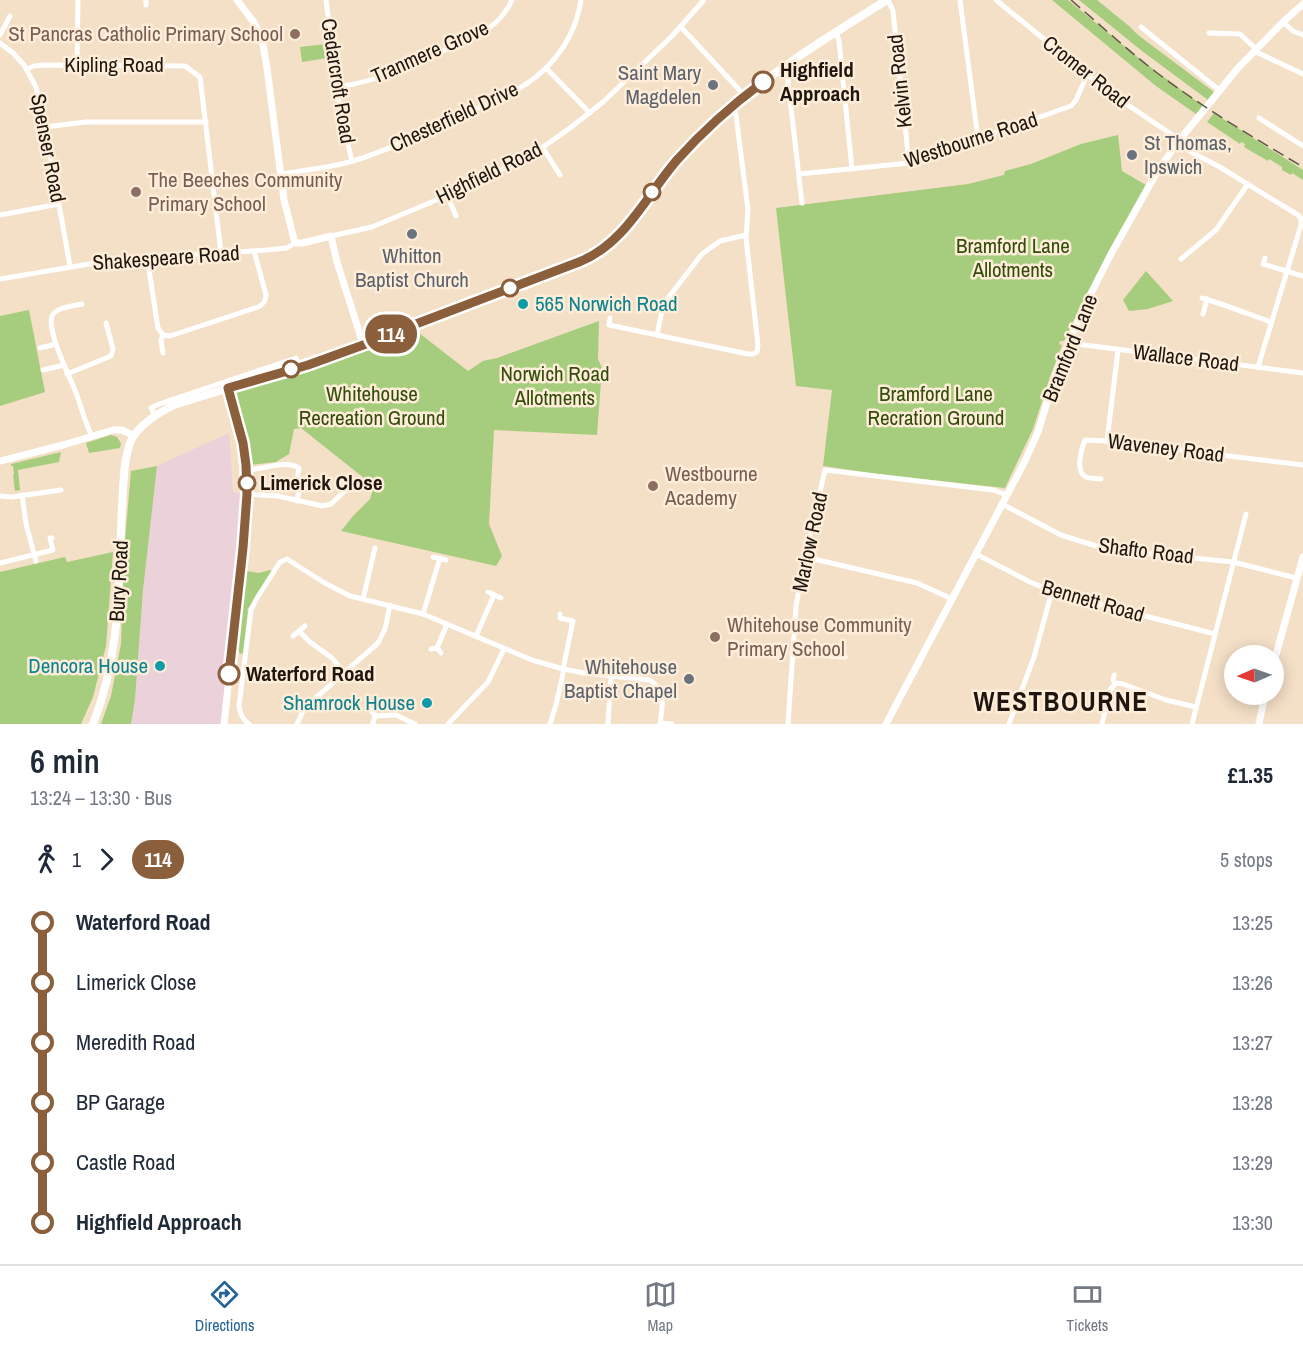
<!DOCTYPE html>
<html lang="en">
<head>
<meta charset="utf-8">
<style>
	:root { --surface:#fff; --page:#f6f6f7; --text:#1f2937; --muted:#747a83; --line:#e0e1e3; --accent:#226399 }
	body { margin:0; font-family:"Archivo Narrow",sans-serif; background:var(--page); color:var(--text); height:100vh; display:flex; flex-direction:column; font-size:22px; white-space:nowrap }
	* { box-sizing:border-box; margin:0 }
	p { font-size:20px; color:var(--muted) }
	.icon { flex:none; width:33px; height:33px; fill:none; stroke:currentColor; stroke-width:2; stroke-linecap:round; stroke-linejoin:round }
	.map { position:relative; height:724px; overflow:hidden }
	.drawer { display:flex; flex-direction:column; background:var(--surface); flex:1 }
	.drawer>* { flex:none }
	.badge { padding:0 12px; border-radius:20px; font-size:21px; line-height:39px }
	.needle { width:39px; rotate:268deg }
	.controls { position:absolute; left:1224px; top:645px; display:grid; gap:12px }
	.controls a { display:grid; place-items:center; width:60px; height:60px; border-radius:50%; background:var(--surface); box-shadow:0 3px 15px #0003; font-size:30px }
	.map>.badge { position:absolute; translate:-50% -50%; box-shadow:0 0 0 3px #fff }
	.legs { display:flex; align-items:center; gap:9px; height:66px; padding:0 30px; font-size:20px }
	.legs p { margin-inline-start:auto }
	.headline { display:flex; align-items:center; justify-content:space-between; height:102px; padding:0 30px }
	h1 { font-size:33px; font-weight:600; line-height:45px }
	ul { padding:0 30px; list-style:none }
	li { display:flex; align-items:center; gap:21px; height:60px; font-size:22px }
	li i { display:grid; place-items:center; width:9px; height:100%; margin:0 8px; background:currentColor }
	li i::after { content:''; width:15px; height:15px; margin:-8px; border:4px solid; border-radius:50%; background:var(--surface) }
	li p { margin-inline-start:auto }
	li:first-child i { background:linear-gradient(#0000 50%,currentColor 0) }
	li:last-child i { background:linear-gradient(currentColor 50%,#0000 0) }
	.tab-bar { display:flex; justify-content:space-around; align-items:center; height:84px; border-top:2px solid var(--line); background:var(--surface); font-size:16px; color:var(--muted) }
	.tab-bar a { display:grid; justify-items:center; gap:3px }
	.tab-bar .current { color:var(--accent) }
	.map>svg:first-child { display:block }
	.industrial { fill:#ead1da }
	.green { fill:#a6cd7d }
	.lines { fill:none; stroke-linecap:round; stroke-linejoin:round }
	.street { stroke:#fff; stroke-width:5 }
	.secondary { stroke:#fff; stroke-width:7 }
	.primary { stroke:#fff; stroke-width:8 }
	.rail { stroke:#625649; stroke-width:1.5; stroke-dasharray:12 6; stroke-linecap:butt }
	.line-1-casing { stroke:#fff; stroke-width:14 }
	.line-1 { stroke:#8b5e3c; stroke-width:9 }
	.education-dot { fill:#8d6e63; stroke:#feedd9; stroke-width:2 }
	.stop-1-dot { fill:#fff; stroke:#8b5e3c; stroke-width:3 }
	.worship-dot { fill:#6b7280; stroke:#feedd9; stroke-width:2 }
	.culture-dot { fill:#0f9aa8; stroke:#feedd9; stroke-width:2 }
	.labels { text-anchor:middle; stroke-width:5; stroke-linejoin:round; paint-order:stroke }
	.education-label { font-size:21px; fill:#785e54; stroke:#feedd9; text-anchor:start }
	.street-label { font-size:21px; fill:#1f170f; stroke:#feedd9 }
	.stop-label { font-size:21px; font-weight:bold; fill:#1f170f; stroke:#feedd9; text-anchor:start }
	.worship-label { font-size:21px; fill:#5b616d; stroke:#feedd9; text-anchor:end }
	.park-label { font-size:21px; fill:#324c09; stroke:#feedd9 }
	.culture-label { font-size:21px; fill:#0d838f; stroke:#feedd9; text-anchor:end }
	.district-label { font-size:27px; font-weight:bold; letter-spacing:1.5px; fill:#1f170f; stroke:#feedd9 }
</style>
</head>
<body>
<div class="map">
<svg width="1303" height="724" viewBox="0 0 1303 724">
	<rect width="100%" height="100%" fill="#f4dfc7"/>
	<!-- industrial -->
	<path class="industrial" d="M229 433 233 492 247 494 224 724H131L135 699 143 590 157 466Z"/>
	<!-- green -->
	<g class="green">
		<path d="M1052 0H1068L1141 60 1203 106 1196 114 1156 86Z"/>
		<path d="M1079 0H1097L1129 26 1138 35 1214 92 1208 100 1142 51Z"/>
		<path d="M326 44 327 58 302 62 300 47Z"/>
		<path d="M1214 113 1303 170V180L1292 173 1291 175 1282 170V167L1269 159 1268 161 1244 147 1245 144 1241 142 1240 144 1207 122Z"/>
		<path d="M1118 135 1122 171 1146 185 1082 303 1064 341H1060L1059 344 1062 345 1050 377 1033 429 1005 488 877 474 823 466 832 390 796 386 776 208 968 184 1004 175 1005 171 1031 164 1081 144Z"/>
		<path d="M1146 271 1173 301 1148 309 1129 311 1123 300Z"/>
		<path d="M29 310 45 392 0 406V316Z"/>
		<path d="M599 321 598 359 602 368 597 435 494 430 489 524 502 556 496 566 341 531 353 516 370 499 374 486 301 428 294 429 289 454 276 462 250 465H246L228 388 410 326 468 371 483 361 497 358Z"/>
		<path d="M111 435 117 437 121 443 120 448 89 453 86 443Z"/>
		<path d="M61 452 59 462 18 470 20 490 15 491 13 475 14 474 13 466H11V464Z"/>
		<path d="M157 466 143 590 135 699 131 724H101L111 696 121 644 124 551 131 471Z"/>
		<path d="M113 552 106 646 93 697 81 724H0V572L65 557 67 562Z"/>
		<path d="M270 570 272 571 247 610 248 611 243 653 240 654 238 650 246 571 259 573Z"/>
	</g>
	<g class="lines">
		<!-- street -->
		<g class="street">
			<path d="M146 0V5"/>
			<path d="M326 0 341 117 352 161"/>
			<path d="M888 0 893 11 909 163"/>
			<path d="M960 0 978 139"/>
			<path d="M996 0 1110 93 1180 140"/>
			<path d="M1283 22 1293 31 1303 35"/>
			<path d="M681 27 745 96"/>
			<path d="M1141 27 1219 90"/>
			<path d="M836 32 839 41 852 169"/>
			<path d="M1209 33 1240 34 1256 49"/>
			<path d="M0 35 10 16"/>
			<path d="M0 43 13 53 24 65 36 87 45 127 70 266"/>
			<path d="M1254 51 1303 74"/>
			<path d="M77 65 78 0"/>
			<path d="M784 66 787 73 802 203"/>
			<path d="M546 68 590 113"/>
			<path d="M27 69 34 66 44 65 185 66 200 77 221 253"/>
			<path d="M337 87C386 81 436 54 480 33 495 26 505 15 512 0"/>
			<path d="M1259 118 1303 146"/>
			<path d="M45 127 86 122H206"/>
			<path d="M1177 143 1195 154 1218 166 1298 215 1301 219H1303"/>
			<path d="M543 148 560 175"/>
			<path d="M281 174C305 170 329 168 353 161 392 149 430 130 467 113 495 101 524 90 546 68 565 49 577 26 581 0"/>
			<path d="M799 174 909 163 1071 106 1076 100 1087 75"/>
			<path d="M447 195 456 216"/>
			<path d="M0 215 59 204"/>
			<path d="M331 236 372 227 434 201 529 157 570 128 603 102 672 36 704 0"/>
			<path d="M147 257 158 328 163 335"/>
			<path d="M1265 258 1263 264 1303 276"/>
			<path d="M1181 259 1216 230 1248 184"/>
			<path d="M0 279 113 260 267 250 287 248 295 243"/>
			<path d="M1202 298C1226 305 1248 314 1271 322"/>
			<path d="M82 304C74 306 56 307 52 316 47 331 68 373 74 388 81 404 84 421 92 436"/>
			<path d="M1203 314 1207 299"/>
			<path d="M610 318 609 325 748 354H753L757 352 758 345 746 238 748 210 736 115 731 108"/>
			<path d="M163 335 170 336 258 307C264 304 266 301 266 295L254 251"/>
			<path d="M657 335 662 310 668 298 702 254 720 241 746 235"/>
			<path d="M1069 343 1303 373"/>
			<path d="M40 348 56 344"/>
			<path d="M163 353 161 340 163 335"/>
			<path d="M296 364 315 357 327 356"/>
			<path d="M1258 367 1301 225V219"/>
			<path d="M43 370 64 365"/>
			<path d="M67 374 111 356 113 349 106 323"/>
			<path d="M155 416 151 408 159 404 296 358 299 367"/>
			<path d="M1107 441 1118 350"/>
			<path d="M246 470C263 470 285 459 299 468L298 474 299 490 297 501"/>
			<path d="M1101 479C1097 478 1091 479 1086 477 1075 472 1081 449 1085 440L1107 441 1303 465"/>
			<path d="M247 494 278 496 322 506 331 504 347 489"/>
			<path d="M22 495 26 524 36 561"/>
			<path d="M0 496 12 497 61 490"/>
			<path d="M1002 504 1061 535 1096 546 1133 552 1233 562 1296 578"/>
			<path d="M976 554 1030 582 1052 591 1087 601 1215 634"/>
			<path d="M433 557 446 560"/>
			<path d="M805 557 917 583 952 599"/>
			<path d="M0 563 53 550 50 538H52"/>
			<path d="M488 592 501 598"/>
			<path d="M363 599 375 548"/>
			<path d="M423 614 440 558"/>
			<path d="M560 614V618L573 621 563 669"/>
			<path d="M299 631 310 642 332 658 345 674"/>
			<path d="M293 636 305 626"/>
			<path d="M476 636 494 595"/>
			<path d="M437 648 447 624"/>
			<path d="M431 649 437 648 441 653"/>
			<path d="M792 653 845 657"/>
			<path d="M1114 675 1113 680 1115 684"/>
			<path d="M371 710 375 716 373 723"/>
			<path d="M375 716 396 715 415 724"/>
			<path d="M660 723 672 724"/>
			<path d="M249 724C243 720 240 714 239 706L251 610 257 598 280 562 287 559 323 582 350 596 423 614 532 660 563 669 584 673 650 680C667 692 662 706 660 724"/>
			<path d="M297 724 303 711 311 702 378 643 385 629 390 605"/>
			<path d="M448 724 488 682 504 649"/>
			<path d="M550 724 556 705 564 669"/>
			<path d="M608 724 611 677"/>
			<path d="M788 724 796 606 805 557 825 470 993 490 1007 495"/>
			<path d="M1009 724 1034 657 1052 591"/>
			<path d="M1102 724 1110 690 1116 683 1123 684 1166 700 1196 707"/>
			<path d="M1192 724 1246 514"/>
		</g>
		<!-- secondary -->
		<g class="secondary">
			<path d="M237 0 255 24 263 45 267 68 284 200 295 243H303L331 236 337 262 363 344"/>
			<path d="M0 461 63 445 113 430H122L134 436"/>
			<path d="M1274 662 1303 557"/>
			<path d="M224 724 243 548 247 494 246 465 243 443 228 388"/>
			<path d="M886 724 1025 461 1038 432 1056 373 1084 307 1111 254 1157 172 1177 143 1238 68 1283 22 1303 4"/>
			<path d="M1259 724 1265 694"/>
		</g>
		<!-- primary -->
		<path class="primary" d="M93 724C127 639 116 552 125 464 127 455 128 445 133 437 142 423 160 412 174 405L284 371 308 365 388 336 408 327 579 262C619 246 640 208 665 175 679 157 695 141 712 125 765 75 826 38 887 0"/>
		<!-- rail -->
		<path class="rail" d="M1071 0C1098 23 1124 47 1152 69 1200 106 1251 136 1303 167"/>
	</g>
	<g class="lines">
		<defs>
			<path id="line-1" d="M229 674 243 548 247 494 246 465 243 443 228 388 308 365 388 336 408 327 579 262C625 244 646 196 677 160 703 131 732 105 763 82"/>
		</defs>
		<!-- line-1 casing -->
		<use href="#line-1" class="line-1-casing"/>
		<!-- line-1 -->
		<use href="#line-1" class="line-1"/>
	</g>
	<!-- markers -->
	<g class="education-dot">
		<circle cx="295" cy="34" r="6"/>
		<circle cx="136" cy="192" r="6"/>
		<circle cx="653" cy="486" r="6"/>
		<circle cx="715" cy="637" r="6"/>
	</g>
	<g class="stop-1-dot">
		<circle cx="763" cy="82" r="10"/>
		<circle cx="652" cy="192" r="8"/>
		<circle cx="510" cy="288" r="8"/>
		<circle cx="291" cy="369" r="8"/>
		<circle cx="247" cy="483" r="8"/>
		<circle cx="229" cy="674" r="10"/>
	</g>
	<g class="worship-dot">
		<circle cx="713" cy="85" r="6"/>
		<circle cx="1132" cy="155" r="6"/>
		<circle cx="412" cy="234" r="6"/>
		<circle cx="689" cy="679" r="6"/>
	</g>
	<g class="culture-dot">
		<circle cx="523" cy="304" r="6"/>
		<circle cx="160" cy="666" r="6"/>
		<circle cx="427" cy="703" r="6"/>
	</g>
	<g class="labels">
		<!-- education labels -->
		<g class="education-label">
			<text x="283" y="41" text-anchor="end">St Pancras Catholic Primary School</text>
			<text x="148" y="187">The Beeches Community<tspan x="148" dy="24">Primary School</tspan></text>
			<text x="665" y="481">Westbourne<tspan x="665" dy="24">Academy</tspan></text>
			<text x="727" y="632">Whitehouse Community<tspan x="727" dy="24">Primary School</tspan></text>
		</g>
		<!-- street labels -->
		<g class="street-label">
			<text transform="translate(430 52) rotate(-24)" y="7">Tranmere Grove</text>
			<text x="114" y="72">Kipling Road</text>
			<text transform="translate(1086 72) rotate(38)" y="7">Cromer Road</text>
			<text transform="translate(338 81) rotate(81)" y="7">Cedarcroft Road</text>
			<text transform="translate(900 81) rotate(-96)" y="7">Kelvin Road</text>
			<text transform="translate(454 117) rotate(-25)" y="7">Chesterfield Drive</text>
			<text transform="translate(971 140) rotate(-18)" y="7">Westbourne Road</text>
			<text transform="translate(48 148) rotate(79)" y="7">Spenser Road</text>
			<text transform="translate(489 173) rotate(-26)" y="7">Highfield Road</text>
			<text transform="translate(166 258) rotate(-4)" y="7">Shakespeare Road</text>
			<text transform="translate(1070 348) rotate(-68)" y="7">Bramford Lane</text>
			<text transform="translate(1186 358) rotate(7)" y="7">Wallace Road</text>
			<text transform="translate(1166 448) rotate(7)" y="7">Waveney Road</text>
			<text transform="translate(810 542) rotate(-78)" y="7">Marlow Road</text>
			<text transform="translate(1146 551) rotate(7)" y="7">Shafto Road</text>
			<text transform="translate(119 581) rotate(-87)" y="7">Bury Road</text>
			<text transform="translate(1093 601) rotate(16)" y="7">Bennett Road</text>
		</g>
		<!-- stop labels -->
		<g class="stop-label">
			<text x="780" y="77">Highfield<tspan x="780" dy="24">Approach</tspan></text>
			<text x="260" y="490">Limerick Close</text>
			<text x="246" y="681">Waterford Road</text>
		</g>
		<!-- worship labels -->
		<g class="worship-label">
			<text x="701" y="80">Saint Mary<tspan x="701" dy="24">Magdelen</tspan></text>
			<text x="1144" y="150" text-anchor="start">St Thomas,<tspan x="1144" dy="24">Ipswich</tspan></text>
			<text x="412" y="263" text-anchor="middle">Whitton<tspan x="412" dy="24">Baptist Church</tspan></text>
			<text x="677" y="674">Whitehouse<tspan x="677" dy="24">Baptist Chapel</tspan></text>
		</g>
		<!-- park labels -->
		<g class="park-label">
			<text x="1013" y="253">Bramford Lane<tspan x="1013" dy="24">Allotments</tspan></text>
			<text x="555" y="381">Norwich Road<tspan x="555" dy="24">Allotments</tspan></text>
			<text x="372" y="401">Whitehouse<tspan x="372" dy="24">Recreation Ground</tspan></text>
			<text x="936" y="401">Bramford Lane<tspan x="936" dy="24">Recration Ground</tspan></text>
		</g>
		<!-- culture labels -->
		<g class="culture-label">
			<text x="535" y="311" text-anchor="start">565 Norwich Road</text>
			<text x="148" y="673">Dencora House</text>
			<text x="415" y="710">Shamrock House</text>
		</g>
		<!-- district labels -->
		<g class="district-label">
			<text x="1061" y="711">WESTBOURNE</text>
		</g>
	</g>
</svg>
<div class="controls">
<a><svg class="needle" viewBox="-14 -14 28 28"><path d="M0-13l5 13h-10z" fill="#e53935"/><path d="M0 13l5-13h-10z" fill="#747a83"/></svg></a>
</div>
<b class="badge" style="left:391px;top:334px;background:#8b5e3c;color:#fff">114</b>
</div>
<section class="drawer">
<div class="headline"><div><h1>6 min</h1><p>13:24 – 13:30 · Bus</p></div><b>£1.35</b></div>
<div class="legs"><svg class="icon" aria-label="walk" viewBox="0 0 24 24"><circle cx="13" cy="4" r="2"/><path d="M13 8l-2 6 4 7M11 14l-3 7M7 12l3-4h3l4 4"/></svg>1<svg class="icon" aria-label="forward" viewBox="0 0 24 24"><path d="M9 5l7 7-7 7"/></svg><b class="badge" style="background:#8b5e3c;color:#fff">114</b><p>5 stops</p></div>
<ul>
<li><i style="color:#8b5e3c"></i><b>Waterford Road</b><p>13:25</p></li>
<li><i style="color:#8b5e3c"></i><span>Limerick Close</span><p>13:26</p></li>
<li><i style="color:#8b5e3c"></i><span>Meredith Road</span><p>13:27</p></li>
<li><i style="color:#8b5e3c"></i><span>BP Garage</span><p>13:28</p></li>
<li><i style="color:#8b5e3c"></i><span>Castle Road</span><p>13:29</p></li>
<li><i style="color:#8b5e3c"></i><b>Highfield Approach</b><p>13:30</p></li>
</ul>
</section>
<nav class="tab-bar">
<a class="current"><svg class="icon" aria-label="directions" viewBox="0 0 24 24"><path d="M12 3l9 9-9 9-9-9zM9 14v-3h6M13 9l2 2-2 2"/></svg>Directions</a>
<a><svg class="icon" aria-label="map" viewBox="0 0 24 24"><path d="M3 6l6-2 6 2 6-2v14l-6 2-6-2-6 2zM9 4v14M15 6v14"/></svg>Map</a>
<a><svg class="icon" aria-label="tickets" viewBox="0 0 24 24"><path d="M3 7h18v10H3zM15 7v10"/></svg>Tickets</a>
</nav>
</body>
</html>
